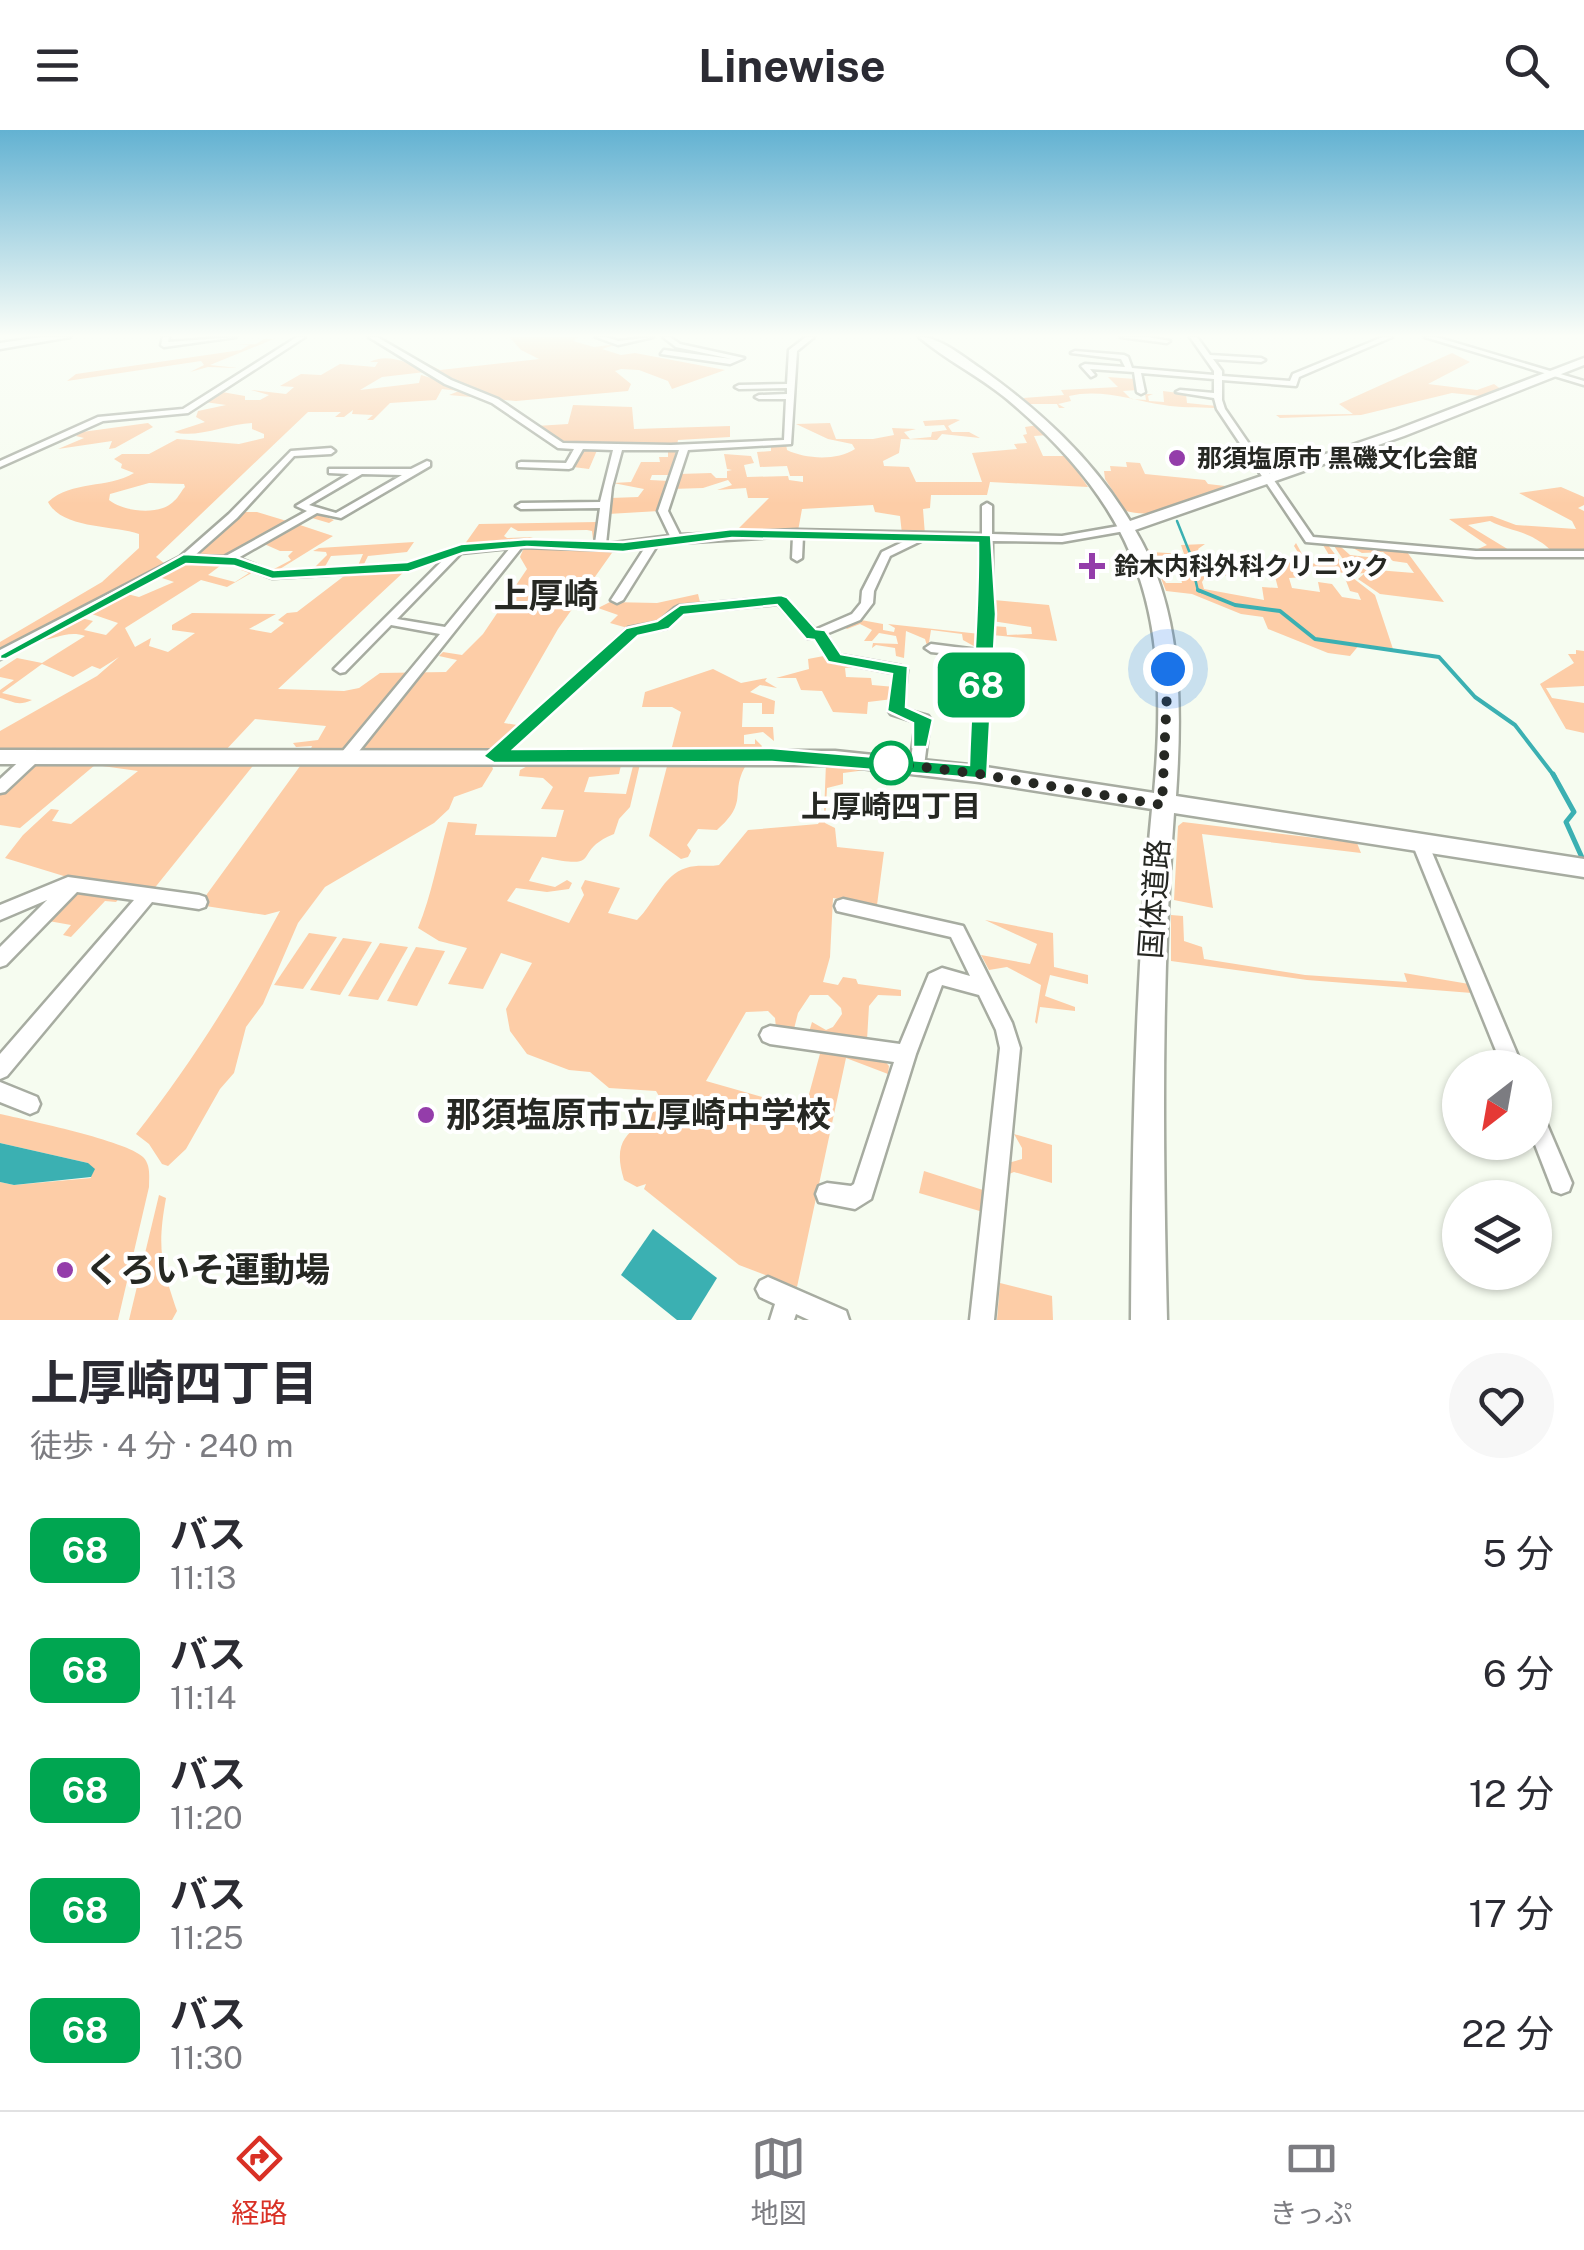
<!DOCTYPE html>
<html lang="ja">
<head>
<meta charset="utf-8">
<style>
	:root { --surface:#fff; --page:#f7f7f7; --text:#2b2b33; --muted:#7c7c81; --line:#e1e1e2; --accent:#d93025 }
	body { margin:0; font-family:"Public Sans","Noto Sans JP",sans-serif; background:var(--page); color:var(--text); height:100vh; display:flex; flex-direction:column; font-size:38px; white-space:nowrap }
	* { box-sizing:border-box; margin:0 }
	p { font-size:32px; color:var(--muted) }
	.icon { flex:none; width:55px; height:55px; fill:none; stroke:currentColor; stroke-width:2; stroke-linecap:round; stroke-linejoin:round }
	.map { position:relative; height:1190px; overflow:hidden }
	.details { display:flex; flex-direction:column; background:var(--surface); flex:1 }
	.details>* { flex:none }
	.badge { padding:0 20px; border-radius:15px; font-size:35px; line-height:65px }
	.needle { width:65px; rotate:211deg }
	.tools { position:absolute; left:1442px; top:920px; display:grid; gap:20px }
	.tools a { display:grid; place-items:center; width:110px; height:110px; border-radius:50%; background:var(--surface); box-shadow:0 2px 8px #0004; font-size:50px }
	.you { position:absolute; width:50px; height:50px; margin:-25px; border:8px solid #fff; border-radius:50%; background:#1a73e8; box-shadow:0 0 0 15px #1a73e833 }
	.map>.badge { position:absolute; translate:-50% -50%; box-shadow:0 0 0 5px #fff }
	.round { display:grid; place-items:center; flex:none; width:105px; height:105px; border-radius:52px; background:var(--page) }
	.summary { display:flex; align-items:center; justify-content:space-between; height:170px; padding:0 30px }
	h1 { font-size:48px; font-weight:700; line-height:75px }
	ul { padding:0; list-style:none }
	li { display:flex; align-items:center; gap:30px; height:120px; padding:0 30px }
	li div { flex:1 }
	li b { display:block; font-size:38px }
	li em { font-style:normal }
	li .badge { min-width:110px; font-weight:700; text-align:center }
	header { display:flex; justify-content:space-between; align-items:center; height:130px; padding:0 30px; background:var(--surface); font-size:45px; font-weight:700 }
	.tabs { display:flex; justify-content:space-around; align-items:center; height:140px; border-top:2px solid var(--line); background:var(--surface); font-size:28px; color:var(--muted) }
	.tabs a { display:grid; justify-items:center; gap:5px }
	.tabs .current { color:var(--accent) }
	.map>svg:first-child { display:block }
	.green { fill:#fdcda7; fill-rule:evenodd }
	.water { fill:#3bb0b2 }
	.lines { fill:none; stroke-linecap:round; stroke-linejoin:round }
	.stream-far2 { stroke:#3bb0b2; stroke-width:2.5 }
	.stream-far1 { stroke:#3bb0b2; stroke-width:4 }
	.stream { stroke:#3bb0b2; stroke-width:5 }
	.street-casing { stroke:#a7aca1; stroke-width:5 }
	.secondary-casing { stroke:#a7aca1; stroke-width:5 }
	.street { fill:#fff; fill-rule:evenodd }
	.secondary { fill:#fff; fill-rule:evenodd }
	.line { fill:#00a651; stroke:#fff; stroke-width:2.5 }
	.walk { stroke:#262823; stroke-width:10; stroke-dasharray:0 18 }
	.poi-dot { fill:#943daa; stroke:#fff; stroke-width:4 }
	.stop-dot { fill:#fff; stroke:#00a651; stroke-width:5 }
	.labels { text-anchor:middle; stroke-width:8; stroke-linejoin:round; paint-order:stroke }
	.far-poi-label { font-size:25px; font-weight:bold; fill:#262823; stroke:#fff; text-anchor:start }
	.stop-label { font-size:30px; font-weight:bold; fill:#262823; stroke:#fff }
	.street-label { font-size:30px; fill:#262823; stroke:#fff }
	.quarter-label { font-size:35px; font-weight:bold; fill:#262823; stroke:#fff }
	.near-poi-label { font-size:35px; font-weight:bold; fill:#262823; stroke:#fff; text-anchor:start }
</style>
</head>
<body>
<header><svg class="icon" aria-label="menu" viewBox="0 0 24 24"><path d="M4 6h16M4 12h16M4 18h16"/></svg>Linewise<svg class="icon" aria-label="search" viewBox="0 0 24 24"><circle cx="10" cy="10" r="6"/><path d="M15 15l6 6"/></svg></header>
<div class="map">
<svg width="1584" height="1190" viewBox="0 0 1584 1190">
	<rect width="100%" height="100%" fill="#f6fcf0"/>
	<!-- green -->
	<g class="green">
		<path d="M374 207 440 240 539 229 521 220 509 207H579L573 211 594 217 617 214 602 219 621 225 635 223 725 240 672 259 668 251 639 240 621 239 615 241 631 254 628 261 516 271 449 265 459 261 442 259 436 270 390 273 373 290H367L373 285 352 284 353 280 344 287H335L341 282H308L156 427 164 433 161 436 0 520V512L102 452 139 418V404C113 395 62 399 48 372 72 350 107 359 134 343L121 338 122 334 114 329 122 324H149L177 309 239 314 264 308V304L252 299V293C227 294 196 309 174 302L205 292 196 287 198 281 226 275 205 272 222 262 245 266V270H260L269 265 251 260 286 264 294 257 280 256 301 244 321 245 340 234 375 237 378 232H370C386 223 410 232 425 242L382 247 360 260 419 253 421 245 441 251 438 242ZM149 353 184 354 185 357C181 361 179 367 174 371 160 386 124 382 109 370L110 364Z"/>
		<path d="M264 209H293H274L210 235 238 238 208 237 190 242 204 235 201 231 67 251 76 244 241 220 249 215H235L256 214Z"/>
		<path d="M1452 223 1470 232 1428 254 1477 260 1494 254 1502 260 1490 267 1452 263 1361 285 1280 288 1276 285 1353 284 1339 274Z"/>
		<path d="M1108 247 1135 249 1138 260 1123 261 1131 269 1146 270 1145 264H1153L1148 266 1149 271 1164 272 1163 261 1186 264 1187 273 1217 276 1246 322 1214 278C1197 277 1180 278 1164 275 1135 271 1101 258 1069 266L1071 271 1058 274 1065 278H1059L1057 274H1030L1023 268 1064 265 1061 260 1118 257Z"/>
		<path d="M573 275 632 277 634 299 730 296V307L678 310 671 345H652L650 350 670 351 659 381 608 384 610 368 638 367 644 359 613 353 631 352 641 332H660L659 327H668V322L598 318 589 339 573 337 582 316 562 315 536 296 568 294Z"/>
		<path d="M955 289 960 290 948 296 952 302H969L980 308 942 304 937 310 901 309 899 323 883 331 884 336 909 337 916 352H982L972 323 1017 319 1014 314 1027 313 1023 305 1027 304 1025 297 1038 295 1048 305 1034 306 1043 326H1067L1088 357 990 352 987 365H931L930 378 923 379 925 405 902 404 900 386 875 382 873 375 802 379 798 401H736L769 368H748L746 358 717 360 732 355 728 350 703 358 671 359 679 344 711 343 716 348H727V341L732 340 727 339 724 324 751 326 754 333 744 335 747 347 788 346 789 350 803 352V346H790L787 336 760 337 757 322 771 321V315L786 314 787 320C805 329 837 331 855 319L852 314 828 309 796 294 830 293 836 309H873L894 305 892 298 916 299 904 302 910 309 931 307 932 302 947 300 944 295 925 296 923 291Z"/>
		<path d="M148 293 153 297 115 318 109 319 112 311 58 319 84 308 76 306 82 302Z"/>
		<path d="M1126 332 1140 333 1145 344 1205 350 1208 354 1234 357C1203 368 1159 391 1126 381L1105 349 1104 341H1111L1110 336 1127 337Z"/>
		<path d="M1561 357 1584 367V375L1578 378 1584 381V426C1542 425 1560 421 1530 406 1517 400 1503 398 1490 391L1468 395 1514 423 1479 422 1478 419 1487 415 1449 389 1492 386 1516 395 1576 399 1572 391 1519 363Z"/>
		<path d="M241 382H257L290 392 232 425 196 427 193 424Z"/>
		<path d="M317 384 334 390 329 393 312 388 300 395 333 406 275 442 257 437 274 439 291 430 288 426 293 421H280L262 413Z"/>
		<path d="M597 392 595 413H585L593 410 592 401 587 400 518 401 511 397 504 406 507 408 533 407 510 414 462 418 479 394Z"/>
		<path d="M414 412 407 422 368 426 362 438H357L363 424 331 426 323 440 311 441 327 425 326 422 313 421 319 418Z"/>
		<path d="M1296 413 1307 433 1335 435 1323 415H1328L1353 448 1375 465 1393 519 1360 514 1350 526 1328 523 1268 499 1263 487 1241 484 1192 464 1166 461 1159 443 1166 453H1182L1180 443 1185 439 1182 434 1153 433 1143 414 1151 422 1184 424 1181 415 1205 414 1198 419 1205 433H1268L1270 436 1267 441 1231 446 1207 444 1202 452 1204 459 1264 470 1262 457 1278 458 1271 431 1297 433 1307 447 1289 448 1292 458 1320 462 1318 452 1332 454 1342 467 1361 470 1358 463 1350 461 1343 443 1306 435 1294 416Z"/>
		<path d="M525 415 614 420 558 499 504 593 517 595 488 621H359L399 563 390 564 342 620 310 621 312 616 296 617 293 613 318 610 326 596 255 589 224 622 256 632 153 760 67 747 5 728 23 705 51 679 59 680 52 691 71 694 138 641 95 635 20 698 0 695V662L35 627 0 626V601L97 546 119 527 100 539 92 536 73 547 42 534 2 563 32 570C17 577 13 571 0 568V560L14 550 0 547V539L17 528 42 533 85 506C64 499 51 514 30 510L77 487 93 491 84 500 106 505 118 493 86 482 123 463 139 467 174 452 156 446 185 432 224 433 208 445 235 452 249 443 241 440 247 437 255 441 227 457 201 450 125 498 135 517 151 508 149 516 168 522 195 503 172 500V495L192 483 276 484 249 499 271 503 284 493 278 490 287 483 297 482 348 443 407 439 278 559 344 561 359 558 380 543 446 542 457 530 439 526 443 522 462 525 483 504 527 439 520 427Z"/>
		<path d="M1334 416 1341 417 1350 425 1368 427 1371 432H1360L1364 439 1414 443 1407 433 1393 431 1383 422 1362 423 1351 417 1407 422 1444 472 1380 464 1358 449 1365 443 1353 444Z"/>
		<path d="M698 464 701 476 677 478 660 494 631 499 610 493 618 485 598 478 610 472 657 473Z"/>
		<path d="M994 470 1049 475 1057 511 992 505V496L1006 497 1007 505 1032 504 1031 497 992 491Z"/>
		<path d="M861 490 883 494V500L894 502 895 498 888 494 980 504 979 519 963 510 962 504 931 500 928 519 925 509 906 501 904 528 896 526 895 518 876 515 872 518 873 513 898 514 896 506 879 503 872 511H864L872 500 860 494 847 499 844 497Z"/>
		<path d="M1576 520 1584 521V556L1546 558 1552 568 1584 573V603L1566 599 1540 554 1574 533 1568 524H1576Z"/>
		<path d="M829 525 871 536 872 542 868 536 845 538 846 547 871 548 872 555 895 557 893 569 868 572 867 584 833 582 822 561 801 560 796 548H776L809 539 808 529Z"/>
		<path d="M713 539 741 553 767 548 765 551 777 558 760 555 750 562 775 571 774 584H762V573H743L742 597H773L774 611 763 602 744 605V614H755V609L762 616 760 620H741L746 635C729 664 750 671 717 700L698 699 687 715 691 721 688 727 681 729 649 706 681 582 672 577H642L645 562Z"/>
		<path d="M303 632 491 633 493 639 482 657 454 667 449 679 434 693 325 757 298 793 263 874 246 897 234 943 220 959 186 1019 168 1036 162 1034 149 1014 136 1004C191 934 238 859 280 781L265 785 199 775Z"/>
		<path d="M535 632H618L621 635 619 644 589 647 584 662 626 664 634 632 640 634 630 677 619 689 614 704C569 722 607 741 542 727L529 751 555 757 567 750 572 753 569 759 547 762 516 758 507 771 569 793 584 765 581 758 585 750 620 758 608 783 637 790C654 774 663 745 686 738 697 734 708 737 719 735L748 700 818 694 824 684 826 633 866 635V640L843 643V654L827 658 825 693 835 698 837 717 884 722 877 775 833 768 830 827 823 852 838 855 843 847 856 849 858 854 901 860V866L878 865 869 876 867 910 809 902 812 892 826 900 833 897 842 884 841 878 828 865H810L798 883 794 899 776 898 775 888 768 881 746 882 706 951 805 979 821 920 883 929 889 936 888 944 846 928 797 1157 739 1135 644 1059 646 1054 637 1057 624 1050C606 993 652 1002 660 968L656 961 609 958 590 942 569 940 527 924 510 901 506 879 532 833 501 823 483 859 448 854 467 818 439 811 418 798C432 764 438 728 448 692L477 694 475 705 556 707 564 680 541 679 553 657 543 648 519 646 520 640Z"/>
		<path d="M1183 692 1357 713 1361 723 1202 704 1213 778 1174 770 1178 696Z"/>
		<path d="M72 760 122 765 116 772 105 771 71 807 63 805 71 795 43 790Z"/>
		<path d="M1171 785 1183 786 1184 811 1202 817 1204 829 1305 845 1407 852 1404 843 1469 854 1472 863 1307 850 1171 831Z"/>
		<path d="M985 790 1053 803 1054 837 1088 845V854L1050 845 1045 866 1075 877V881L1040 877 1037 894 1035 892 1041 855 1007 837 989 840 981 825 1030 834 1037 814Z"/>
		<path d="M309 803 337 807 303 859 274 855Z"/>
		<path d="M343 808 372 812 340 865 310 860Z"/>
		<path d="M380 813 408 817 378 870 348 866Z"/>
		<path d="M416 817 445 821 417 876 387 871Z"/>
		<path d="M0 984C27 990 127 1011 143 1027 151 1035 149 1047 149 1057L118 1190H0V1052L14 1055 91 1048 88 1033 0 1013Z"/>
		<path d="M1014 1004 1052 1015V1053L1014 1042 1009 1044 1008 1061 1005 1059 1008 1033 1022 1029V1018Z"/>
		<path d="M924 1041 986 1061 983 1082 919 1063Z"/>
		<path d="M159 1065 166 1068C157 1118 161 1134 177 1181L172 1190H129Z"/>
		<path d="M1000 1153 1052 1166 1053 1190H997Z"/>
	</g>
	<!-- water -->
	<g class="water">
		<path d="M0 1013 88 1033 95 1039 91 1047 14 1055 0 1052Z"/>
		<path d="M653 1099 717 1148 691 1190H677L621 1145Z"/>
	</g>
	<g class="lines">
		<!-- stream-far2 -->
		<path class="stream-far2" d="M1177 391 1197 441 1194 444 1198 461 1202 462"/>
		<!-- stream-far1 -->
		<path class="stream-far1" d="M1198 460 1235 475 1280 481 1315 509 1439 527 1475 567 1515 595 1555 647"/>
		<!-- stream -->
		<path class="stream" d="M1553 644 1574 682 1566 692 1584 732"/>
		<defs>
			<g id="street">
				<path d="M163 207H169L168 212 236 207 164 217 161 215Z"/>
				<path d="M297 207H305L188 283 103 291 0 337V331L98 287 183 279Z"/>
				<path d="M369 207H377L451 250 498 269 563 313 671 315 784 310 786 269H759L755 267 759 265 787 264V258L739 259 735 257 739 255 787 254 789 220 806 207H814L797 221 791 314 688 320 668 381 680 405 797 400 982 404V376L987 373 992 376V404L1062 406 1125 395 1130 398 1125 401 1062 412 992 411C993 489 987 566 986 644L984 648H974L972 644 973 565 977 527 931 522 925 518 931 514 978 520 981 484 982 410 925 409 890 426 874 461 873 473 860 490 826 504 839 525 901 536 907 540 903 579 928 586 930 589 924 636 922 640H912L910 636 916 592 891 584 889 581 894 543 831 531 816 508H808L778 474 682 483 667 498 636 504 499 630H489L487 626 628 498 659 492 675 478 679 476 781 467 785 468 815 500 852 484 861 473 862 461 882 422 909 409 803 406 802 428 797 431 792 428 793 406 658 414 623 470 617 473 611 470 646 416 616 420 522 417 352 630H342L340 626 342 622 440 504 391 495 345 542 340 543 334 539 445 428 409 440 272 448 235 434 186 432 0 529V520L180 427 229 384 291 321 331 318 335 321 331 324 294 326 237 388 194 426 224 427 307 381 296 376 349 344 329 343V339H411L427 331 430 332V336L341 388 317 383 238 428 273 442 408 434 461 416 519 411 595 413 600 378 521 379 516 376 521 373 600 372 613 320 583 319 572 338 569 339 518 337V333L521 332 566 333 574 319 558 318 492 273 445 254ZM622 320H679L658 381 670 406 606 414 612 357ZM362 344 402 345 336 383 309 375ZM510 418 445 497 397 489 461 423Z"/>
				<path d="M596 207H606L618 211 653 207 618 215Z"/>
				<path d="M663 207H670L680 214 744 228 730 234 661 224 664 220 732 229 676 217Z"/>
				<path d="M1121 207H1147L1170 211 1167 213Z"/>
				<path d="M1190 207H1197L1210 225 1261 228 1265 230 1261 232 1213 229 1222 241V246L1290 251 1293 244 1383 207H1392L1299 247 1296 256 1222 250V270L1225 279 1313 407 1476 421H1584V427H1476L1306 412 1217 279 1214 268 1176 262 1180 260 1214 263V249L1141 243 1145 262 1141 264 1137 262 1134 242 1090 239 1095 245 1091 247 1081 236 1085 234 1125 237 1121 229 1071 223 1075 221 1124 225 1128 227 1132 238 1214 245V241Z"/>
				<path d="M1425 207H1436L1584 251V255Z"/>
				<path d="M32 623 37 624 39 628 37 632 5 662 0 663V649L27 624Z"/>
				<path d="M1420 707 1426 709 1428 713 1523 938H1503L1412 713 1414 709Z"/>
				<path d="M68 747 199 765 205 767 207 772 205 777 199 779 152 772 7 946 0 949V924L134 770 77 762 6 835 0 837V817L47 770 0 790V775Z"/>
				<path d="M843 769 963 796 1012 893 1020 918 994 1190H970L1000 918 996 900 979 865 942 855 916 924 871 1069 855 1079 819 1072 816 1064 819 1056 827 1053 851 1056 854 1054 894 932 770 914 763 911 760 905 763 899 770 896 900 914 929 844 942 838 970 846 951 807 837 781 835 776 837 771Z"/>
				<path d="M0 952 37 967 40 974 37 981 30 984 0 972Z"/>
				<path d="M1535 980 1542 983 1572 1053 1569 1061 1561 1064 1553 1061 1534 1012Z"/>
				<path d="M768 1147 846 1181 849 1190H809L796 1184 794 1190H770L775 1174 760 1167 756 1159 760 1151Z"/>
			</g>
			<g id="secondary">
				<path d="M43 207H70L0 219V213Z"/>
				<path d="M919 207C940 207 962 226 980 238 1039 280 1092 328 1130 391L1396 300 1584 228V235L1404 306 1135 400C1183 480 1182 576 1176 666L1584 729V747L1174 683C1161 852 1163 1020 1167 1190H1131C1132 1019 1135 849 1152 679L979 652 835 635 0 634V620L835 621 979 636 1154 663C1170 488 1145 385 1007 269 979 246 946 230 919 207Z"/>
			</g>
		</defs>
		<!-- street casing -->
		<use href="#street" class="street-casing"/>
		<!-- secondary casing -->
		<use href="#secondary" class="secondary-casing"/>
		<!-- street -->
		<use href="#street" class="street"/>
		<!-- secondary -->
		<use href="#secondary" class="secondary"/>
	</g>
	<!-- sky -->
	<linearGradient id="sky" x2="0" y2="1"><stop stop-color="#63b2d2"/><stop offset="0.55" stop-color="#fbfef8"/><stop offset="1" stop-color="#fbfef8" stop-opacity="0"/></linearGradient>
	<rect width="1584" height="374" fill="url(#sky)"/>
	<!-- line -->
	<path class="line" d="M732 399 991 405 996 484 987 649 772 632 494 633 483 626 626 498 657 491 680 475 781 465 787 467 816 499 825 500 841 524 908 536 906 577 933 589 927 617H913V593L887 581 892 544 828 532 814 510 806 509 777 475 684 485 669 499 638 506 514 619 772 618 969 635C971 561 979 487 978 413L732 408 623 422 527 417 463 423 409 442 272 449 234 436 186 434 6 529H0V525L184 424 236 427 274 440 407 432 461 414 527 409 623 412Z"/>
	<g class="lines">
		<!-- walk -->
		<path class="walk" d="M891 633 979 644 1162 675 1168 539"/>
	</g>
	<!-- markers -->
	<g class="poi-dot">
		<circle cx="1177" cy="328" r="10"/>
		<path d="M1087 421h10v10h10v10h-10v10h-10v-10h-10v-10h10z"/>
		<circle cx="426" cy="985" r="10"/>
		<circle cx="65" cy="1140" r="10"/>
	</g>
	<circle class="stop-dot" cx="891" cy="633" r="20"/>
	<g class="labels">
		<!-- far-poi labels -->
		<g class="far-poi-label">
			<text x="1197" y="337">那須塩原市 黒磯文化会館</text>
			<text x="1114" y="445">鈴木内科外科クリニック</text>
		</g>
		<!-- stop labels -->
		<g class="stop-label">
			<text x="891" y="687">上厚崎四丁目</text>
		</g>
		<!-- street labels -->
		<g class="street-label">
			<text transform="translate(1155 769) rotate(-86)" y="10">国体道路</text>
		</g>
		<!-- quarter labels -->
		<g class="quarter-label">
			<text x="546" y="478">上厚崎</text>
		</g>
		<!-- near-poi labels -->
		<g class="near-poi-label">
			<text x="446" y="997">那須塩原市立厚崎中学校</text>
			<text x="85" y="1152">くろいそ運動場</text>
		</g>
	</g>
</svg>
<div class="tools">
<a><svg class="needle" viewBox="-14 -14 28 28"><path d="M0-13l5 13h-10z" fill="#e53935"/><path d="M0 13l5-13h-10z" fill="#7c7c81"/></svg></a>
<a><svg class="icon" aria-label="layers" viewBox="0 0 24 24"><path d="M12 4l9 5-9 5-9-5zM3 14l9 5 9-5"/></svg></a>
</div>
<div class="you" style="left:1168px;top:539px"></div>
<b class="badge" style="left:981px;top:555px;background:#00a651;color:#fff">68</b>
</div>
<section class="details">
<div class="summary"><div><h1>上厚崎四丁目</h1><p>徒歩 · 4 分 · 240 m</p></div><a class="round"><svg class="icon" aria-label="heart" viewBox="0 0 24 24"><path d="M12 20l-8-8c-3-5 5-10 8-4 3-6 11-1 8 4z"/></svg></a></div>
<ul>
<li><span class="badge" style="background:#00a651;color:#fff">68</span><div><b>バス</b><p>11:13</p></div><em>5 分</em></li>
<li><span class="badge" style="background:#00a651;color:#fff">68</span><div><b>バス</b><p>11:14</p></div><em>6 分</em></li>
<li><span class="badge" style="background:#00a651;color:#fff">68</span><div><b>バス</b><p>11:20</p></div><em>12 分</em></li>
<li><span class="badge" style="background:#00a651;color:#fff">68</span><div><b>バス</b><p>11:25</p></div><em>17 分</em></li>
<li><span class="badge" style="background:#00a651;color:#fff">68</span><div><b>バス</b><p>11:30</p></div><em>22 分</em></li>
</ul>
</section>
<nav class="tabs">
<a class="current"><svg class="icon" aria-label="directions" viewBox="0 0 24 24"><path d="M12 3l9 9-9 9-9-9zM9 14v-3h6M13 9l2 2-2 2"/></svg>経路</a>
<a><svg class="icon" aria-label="map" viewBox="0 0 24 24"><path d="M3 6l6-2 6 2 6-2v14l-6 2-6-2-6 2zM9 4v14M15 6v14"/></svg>地図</a>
<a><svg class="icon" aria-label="tickets" viewBox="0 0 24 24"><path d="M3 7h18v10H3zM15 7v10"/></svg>きっぷ</a>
</nav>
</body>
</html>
